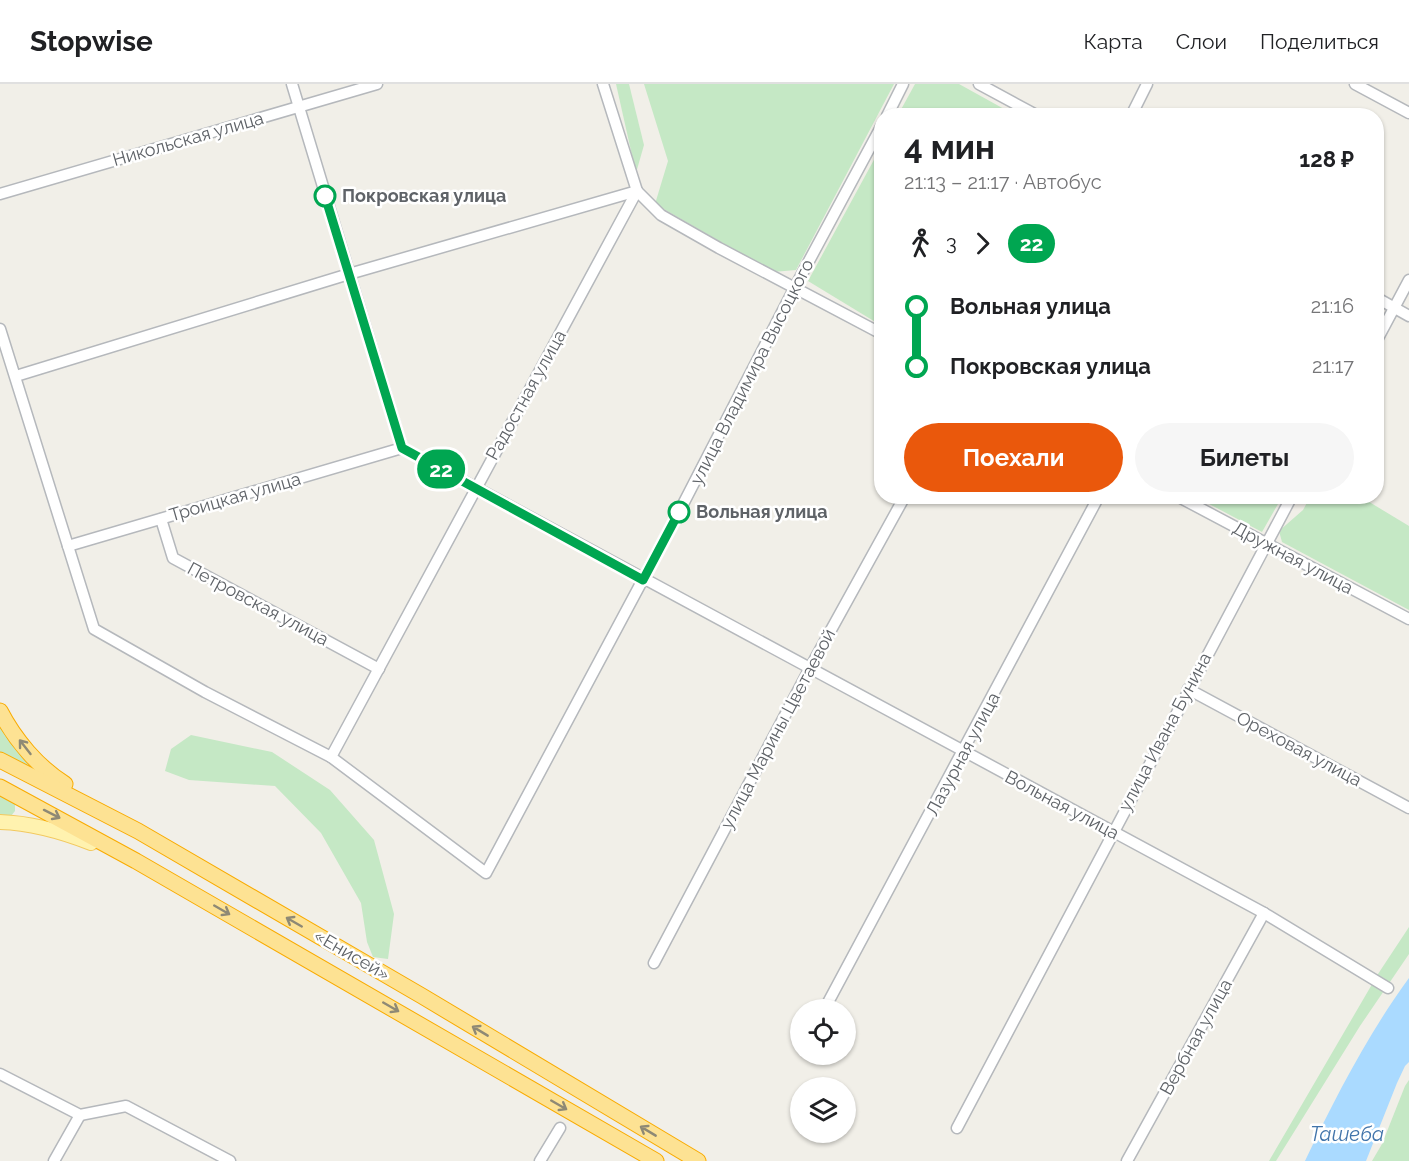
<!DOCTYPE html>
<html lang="ru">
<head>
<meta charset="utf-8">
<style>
	:root { --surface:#fff; --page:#f6f6f6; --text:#202124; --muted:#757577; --line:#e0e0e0; --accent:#ea580c }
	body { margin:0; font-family:Raleway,sans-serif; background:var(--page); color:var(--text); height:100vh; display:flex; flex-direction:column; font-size:22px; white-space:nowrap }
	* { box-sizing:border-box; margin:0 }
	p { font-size:20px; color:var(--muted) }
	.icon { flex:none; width:33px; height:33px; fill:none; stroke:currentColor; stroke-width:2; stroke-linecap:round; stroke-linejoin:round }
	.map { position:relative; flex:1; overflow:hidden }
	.panel { position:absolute; left:874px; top:24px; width:510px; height:396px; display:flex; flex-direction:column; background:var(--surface); border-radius:24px; box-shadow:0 2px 4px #0004 }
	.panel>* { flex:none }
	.badge { padding:0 12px; border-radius:20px; font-size:21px; line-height:39px }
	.fabs { position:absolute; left:790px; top:915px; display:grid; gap:12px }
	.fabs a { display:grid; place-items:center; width:66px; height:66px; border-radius:50%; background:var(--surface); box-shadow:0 2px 4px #0004; font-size:30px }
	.map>.badge { position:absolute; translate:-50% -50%; box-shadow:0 0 0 3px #fff }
	.legs { display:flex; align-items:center; gap:9px; height:66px; padding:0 30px; font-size:20px }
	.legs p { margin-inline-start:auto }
	.overview { display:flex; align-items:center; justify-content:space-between; height:102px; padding:0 30px }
	h1 { font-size:33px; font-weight:700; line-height:45px }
	.button { display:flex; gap:12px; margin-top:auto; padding:12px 30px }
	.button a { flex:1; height:69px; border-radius:36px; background:var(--accent); color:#fff; font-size:24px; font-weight:700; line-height:69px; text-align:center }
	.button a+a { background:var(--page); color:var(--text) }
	ul { padding:0 30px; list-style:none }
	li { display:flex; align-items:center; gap:21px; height:60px; font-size:22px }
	li i { display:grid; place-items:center; width:9px; height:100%; margin:0 8px; background:currentColor }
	li i::after { content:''; width:15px; height:15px; margin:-8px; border:4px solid; border-radius:50%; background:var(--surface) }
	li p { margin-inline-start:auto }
	li:first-child i { background:linear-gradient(#0000 50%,currentColor 0) }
	li:last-child i { background:linear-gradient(currentColor 50%,#0000 0) }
	header { display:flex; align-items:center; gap:36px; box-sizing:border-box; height:84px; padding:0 30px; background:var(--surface); border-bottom:2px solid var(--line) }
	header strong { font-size:28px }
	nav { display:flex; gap:33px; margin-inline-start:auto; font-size:21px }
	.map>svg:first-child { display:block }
	.green { fill:#c5e8c5 }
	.water { fill:#aadaff }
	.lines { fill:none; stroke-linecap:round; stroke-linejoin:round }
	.minor-casing { stroke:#b5b8bc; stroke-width:13 }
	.major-casing { stroke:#f2c960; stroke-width:16 }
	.highway-casing { stroke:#f9ab00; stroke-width:17 }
	.minor { stroke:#fff; stroke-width:10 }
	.major { stroke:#fff2af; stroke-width:14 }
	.highway { stroke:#fde293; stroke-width:15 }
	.oneway { stroke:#8e8975 }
	.line-1-casing { stroke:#fff; stroke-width:14 }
	.line-1 { stroke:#00a651; stroke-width:9 }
	.stop-1-dot { fill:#fff; stroke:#00a651; stroke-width:3 }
	.labels { text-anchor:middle; stroke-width:5; stroke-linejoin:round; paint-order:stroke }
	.street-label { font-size:18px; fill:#5f6368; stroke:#fff }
	.stop-label { font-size:18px; font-weight:bold; fill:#5f6368; stroke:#fff; text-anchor:start }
	.water-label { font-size:20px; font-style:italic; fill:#4174aa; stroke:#fff }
</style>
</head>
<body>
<header>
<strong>Stopwise</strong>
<nav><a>Карта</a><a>Слои</a><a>Поделиться</a></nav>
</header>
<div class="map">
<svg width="1409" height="1077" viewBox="0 0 1409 1077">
	<rect width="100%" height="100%" fill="#f1efe8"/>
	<!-- green -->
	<g class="green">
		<path d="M616 0H629L644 61 636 89Z"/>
		<path d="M644 0H894L796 186 773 188 655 120 668 77Z"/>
		<path d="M915 0H959L1015 31H898Z"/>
		<path d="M882 61V242L808 197Z"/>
		<path d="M1196 413H1282L1262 448Z"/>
		<path d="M1310 413H1361L1409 442V526L1282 458 1279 447 1303 426Z"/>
		<path d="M0 636V637L33 688 0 671Z"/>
		<path d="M191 651 272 668 330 706 374 756 394 830 388 875 373 873 367 858 361 819 321 749 275 702 189 696 165 687 171 665Z"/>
		<path d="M0 711 15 719V727L11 732 0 733Z"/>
		<path d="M1409 843V870L1360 942 1276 1077H1269L1378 890Z"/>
		<path d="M1409 996V1077H1372L1382 1060 1405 1002Z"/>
	</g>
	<!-- water -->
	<path class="water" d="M1409 894V978L1405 982 1397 999 1366 1077H1305C1335 1014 1368 950 1409 894Z"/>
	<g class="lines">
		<defs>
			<g id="minor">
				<path d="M292 0 402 364 1264 829 1388 904"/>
				<path d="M603 0 637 107 661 131 719 164 882 250"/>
				<path d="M979 0 1038 32"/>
				<path d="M1355 0 1409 29"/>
				<path d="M887 32 903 0"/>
				<path d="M1131 32 1147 0"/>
				<path d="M0 110 377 0"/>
				<path d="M1377 214 1409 232"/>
				<path d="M0 245 94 545 205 608 331 673 486 789 679 428 795 203 882 41"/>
				<path d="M1377 256 1409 196"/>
				<path d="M16 292 349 190 637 107"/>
				<path d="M1177 412 1409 535"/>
				<path d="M161 435 173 474 379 585"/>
				<path d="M68 462 402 364"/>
				<path d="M1188 605 1409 724"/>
				<path d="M331 673 637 107"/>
				<path d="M654 879 810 584 905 412"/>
				<path d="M824 926 1099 412"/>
				<path d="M0 990 80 1031 126 1022 230 1077"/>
				<path d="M957 1044 1292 412"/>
				<path d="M54 1077 80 1031"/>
				<path d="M540 1077 560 1044"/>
				<path d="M1127 1077 1264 829"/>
			</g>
			<path id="major" d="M0 738C30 739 63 748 91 759"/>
			<g id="highway">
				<path d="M0 627C15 656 38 683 65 700"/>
				<path d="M0 676 138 747 422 912 698 1077"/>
				<path d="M0 703 136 777 656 1077"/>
			</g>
		</defs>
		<!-- minor casing -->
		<use href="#minor" class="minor-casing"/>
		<!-- major casing -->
		<use href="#major" class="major-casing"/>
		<!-- highway casing -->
		<use href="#highway" class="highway-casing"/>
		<!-- minor -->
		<use href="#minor" class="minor"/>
		<!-- major -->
		<use href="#major" class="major"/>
		<!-- highway -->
		<use href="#highway" class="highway"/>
	</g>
	<!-- one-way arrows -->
	<defs><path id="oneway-shaft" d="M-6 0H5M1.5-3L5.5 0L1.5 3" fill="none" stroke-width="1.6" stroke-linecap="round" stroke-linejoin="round" transform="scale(1.5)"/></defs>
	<g class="oneway">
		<use href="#oneway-shaft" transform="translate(25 663) rotate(-128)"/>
		<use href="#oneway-shaft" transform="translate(52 730) rotate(27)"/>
		<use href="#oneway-shaft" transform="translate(222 826) rotate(30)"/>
		<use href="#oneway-shaft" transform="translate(294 838) rotate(-150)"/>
		<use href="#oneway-shaft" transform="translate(391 923) rotate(30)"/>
		<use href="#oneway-shaft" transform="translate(480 947) rotate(-149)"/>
		<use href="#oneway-shaft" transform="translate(559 1021) rotate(30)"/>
		<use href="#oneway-shaft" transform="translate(648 1047) rotate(-149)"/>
	</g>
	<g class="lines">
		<defs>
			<path id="line-1" d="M325 112 402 364 643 496 679 428"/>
		</defs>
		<!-- line-1 casing -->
		<use href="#line-1" class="line-1-casing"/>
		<!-- line-1 -->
		<use href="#line-1" class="line-1"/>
	</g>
	<!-- markers -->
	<g class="stop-1-dot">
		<circle cx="325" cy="112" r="10"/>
		<circle cx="679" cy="428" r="10"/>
	</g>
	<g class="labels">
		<!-- street labels -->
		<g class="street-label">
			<text transform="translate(188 55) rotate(-16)" y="6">Никольская улица</text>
			<text transform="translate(752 288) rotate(-63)" y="6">улица Владимира Высоцкого</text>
			<text transform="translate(526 311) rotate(-61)" y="6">Радостная улица</text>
			<text transform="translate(235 413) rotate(-16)" y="6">Троицкая улица</text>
			<text transform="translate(1293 474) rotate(28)" y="6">Дружная улица</text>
			<text transform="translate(258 520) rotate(28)" y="6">Петровская улица</text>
			<text transform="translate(778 645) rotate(-62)" y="6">улица Марины Цветаевой</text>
			<text transform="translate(1165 648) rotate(-62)" y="6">улица Ивана Бунина</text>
			<text transform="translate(1299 665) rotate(28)" y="6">Ореховая улица</text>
			<text transform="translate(963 670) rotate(-62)" y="6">Лазурная улица</text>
			<text transform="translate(1062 721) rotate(28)" y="6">Вольная улица</text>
			<text transform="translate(352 871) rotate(30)" y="6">«Енисей»</text>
			<text transform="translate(1196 953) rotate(-61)" y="6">Вербная улица</text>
		</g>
		<!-- stop labels -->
		<g class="stop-label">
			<text x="342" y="118">Покровская улица</text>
			<text x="696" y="434">Вольная улица</text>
		</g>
		<!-- water labels -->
		<g class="water-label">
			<text x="1347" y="1057">Ташеба</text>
		</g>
	</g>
</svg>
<div class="fabs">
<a><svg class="icon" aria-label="locate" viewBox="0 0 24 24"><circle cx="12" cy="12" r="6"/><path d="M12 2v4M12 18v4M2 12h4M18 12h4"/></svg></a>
<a><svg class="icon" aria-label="layers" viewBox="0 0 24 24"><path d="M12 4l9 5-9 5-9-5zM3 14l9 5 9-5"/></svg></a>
</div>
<b class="badge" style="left:441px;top:385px;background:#00a651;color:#fff">22</b>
<section class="panel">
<div class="overview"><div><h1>4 мин</h1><p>21:13 – 21:17 · Автобус</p></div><b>128 ₽</b></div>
<div class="legs"><svg class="icon" aria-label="walk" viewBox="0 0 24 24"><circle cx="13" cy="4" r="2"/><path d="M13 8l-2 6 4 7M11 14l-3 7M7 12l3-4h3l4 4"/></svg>3<svg class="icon" aria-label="forward" viewBox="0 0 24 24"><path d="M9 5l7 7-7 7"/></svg><b class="badge" style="background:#00a651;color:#fff">22</b></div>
<ul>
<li><i style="color:#00a651"></i><b>Вольная улица</b><p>21:16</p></li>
<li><i style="color:#00a651"></i><b>Покровская улица</b><p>21:17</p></li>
</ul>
<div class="button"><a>Поехали</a><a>Билеты</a></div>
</section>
</div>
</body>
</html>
